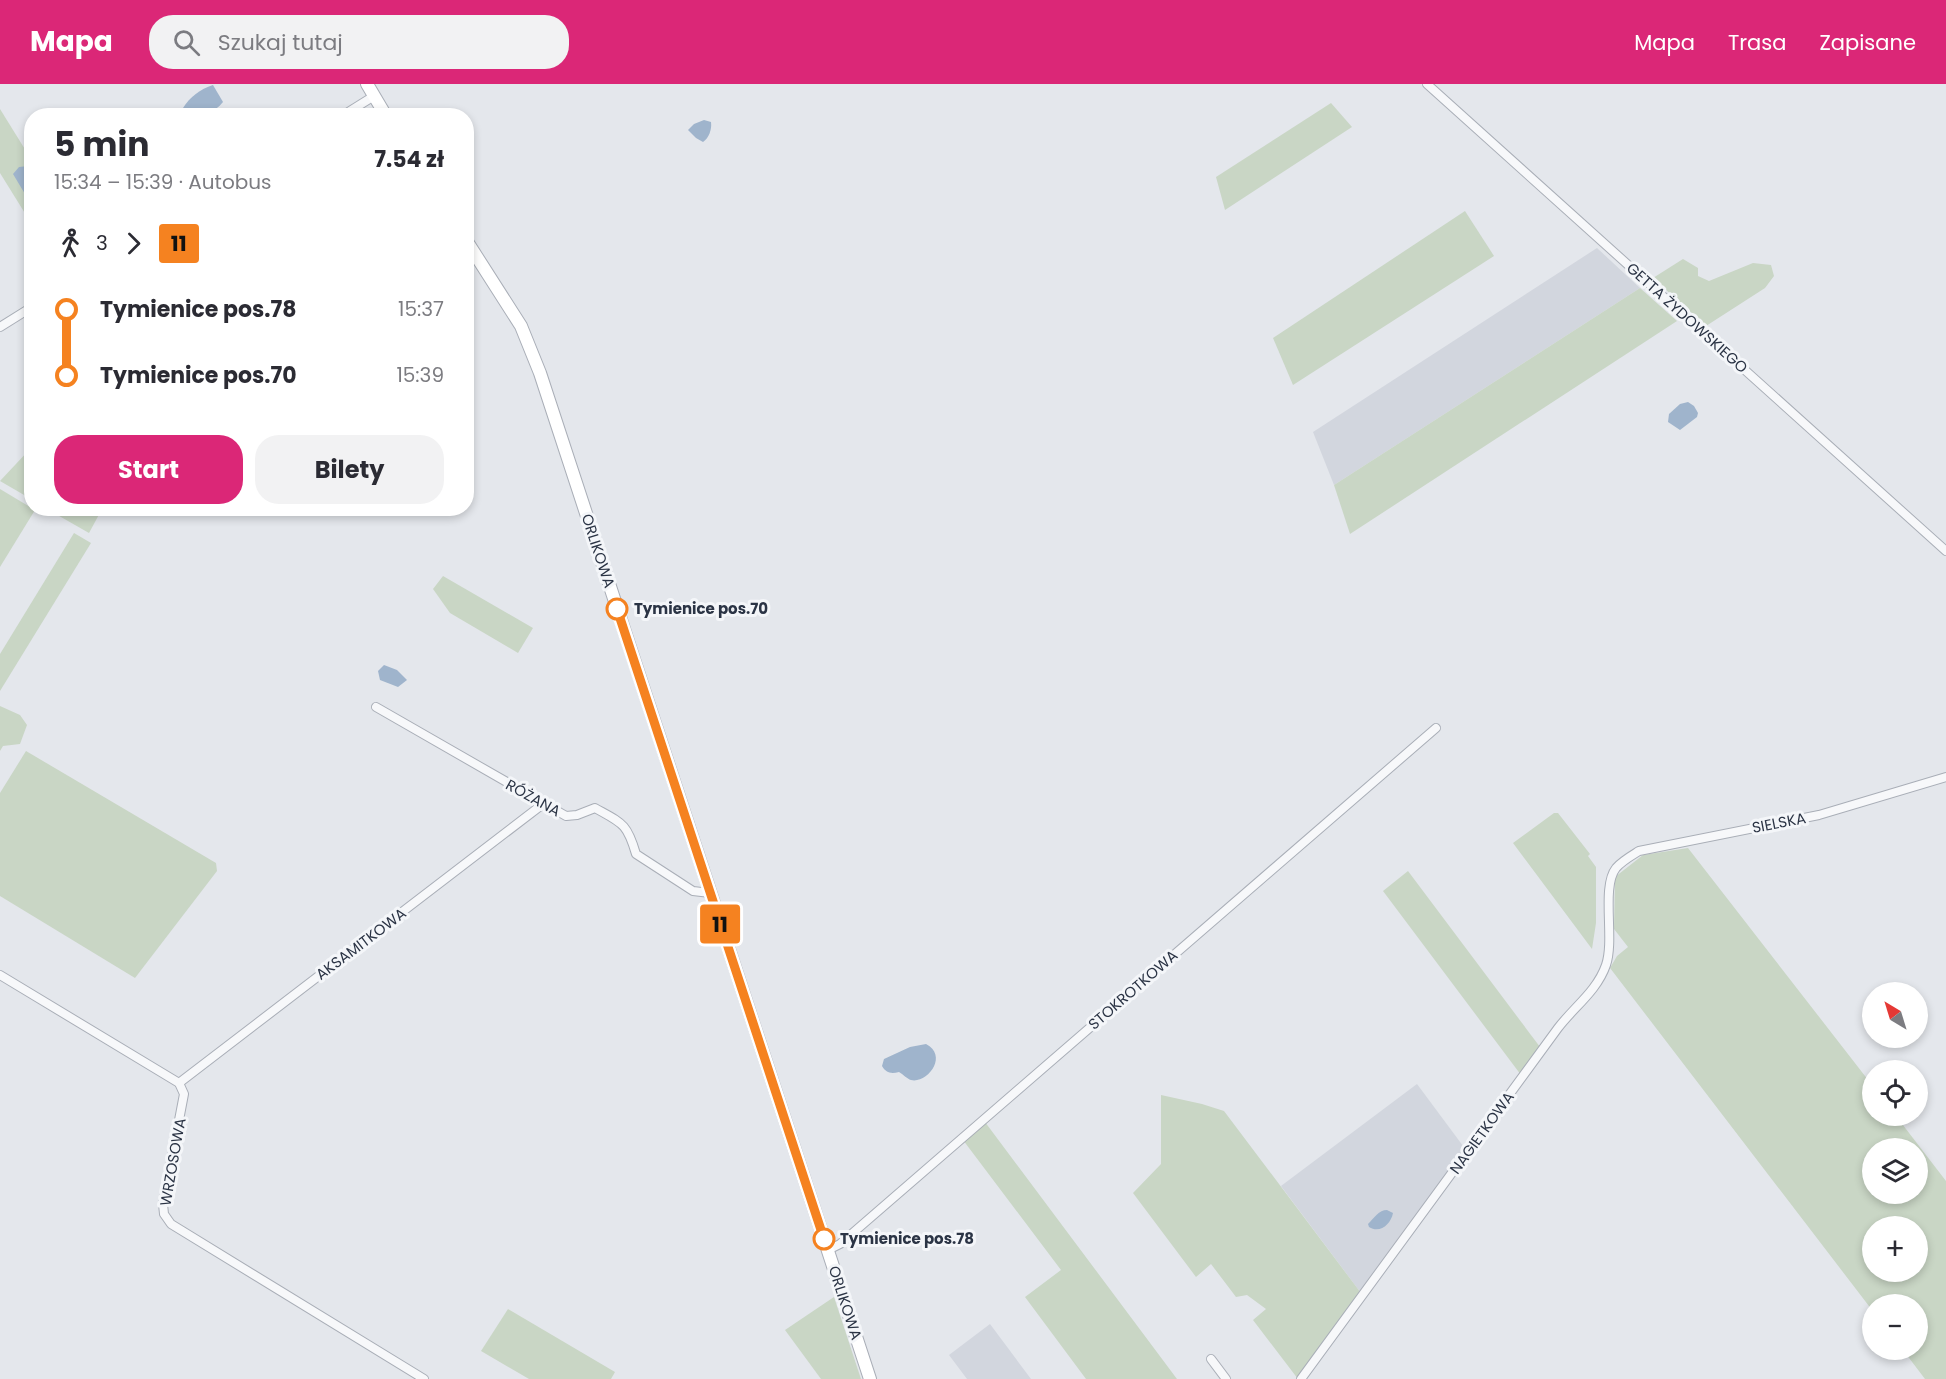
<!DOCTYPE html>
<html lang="pl">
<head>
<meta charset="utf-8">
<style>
	:root { --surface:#fff; --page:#f2f2f3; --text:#2b2b33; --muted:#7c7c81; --accent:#db2777 }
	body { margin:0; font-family:Poppins,sans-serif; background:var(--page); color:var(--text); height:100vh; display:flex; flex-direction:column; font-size:22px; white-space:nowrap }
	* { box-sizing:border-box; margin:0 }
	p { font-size:20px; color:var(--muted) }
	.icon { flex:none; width:33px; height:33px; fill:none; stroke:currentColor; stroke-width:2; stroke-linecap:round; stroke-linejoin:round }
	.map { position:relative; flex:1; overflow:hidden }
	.drawer { position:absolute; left:24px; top:24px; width:450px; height:408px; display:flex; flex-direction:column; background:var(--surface); border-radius:24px; box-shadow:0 3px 9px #0003 }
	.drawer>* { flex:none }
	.badge { padding:0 12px; border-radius:4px; font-size:21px; line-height:39px }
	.needle { width:39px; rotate:322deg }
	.controls { position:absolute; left:1862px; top:898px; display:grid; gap:12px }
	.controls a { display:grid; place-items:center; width:66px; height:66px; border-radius:50%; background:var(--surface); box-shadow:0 3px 9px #0003; font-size:30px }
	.map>.badge { position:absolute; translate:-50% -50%; box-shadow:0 0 0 3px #fff }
	.legs { display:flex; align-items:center; gap:9px; height:66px; padding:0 30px; font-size:20px }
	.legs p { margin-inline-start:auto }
	.overview { display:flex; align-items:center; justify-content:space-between; height:102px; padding:0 30px }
	h1 { font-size:33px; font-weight:700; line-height:45px }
	.primary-button { display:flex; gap:12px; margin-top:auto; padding:12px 30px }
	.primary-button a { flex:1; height:69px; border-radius:24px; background:var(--accent); color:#fff; font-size:24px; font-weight:700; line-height:69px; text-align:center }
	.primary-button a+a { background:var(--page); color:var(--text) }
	ul { padding:0 30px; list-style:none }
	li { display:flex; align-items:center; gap:21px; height:66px; font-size:22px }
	li i { display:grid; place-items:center; width:9px; height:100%; margin:0 8px; background:currentColor }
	li i::after { content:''; width:15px; height:15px; margin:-8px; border:4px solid; border-radius:50%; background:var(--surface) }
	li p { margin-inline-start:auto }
	li:first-child i { background:linear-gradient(#0000 50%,currentColor 0) }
	li:last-child i { background:linear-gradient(currentColor 50%,#0000 0) }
	header { display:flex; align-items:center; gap:36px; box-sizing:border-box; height:84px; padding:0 30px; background:var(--accent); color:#fff }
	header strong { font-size:28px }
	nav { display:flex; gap:33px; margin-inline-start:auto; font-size:21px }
	.search { width:420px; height:54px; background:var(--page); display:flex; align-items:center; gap:15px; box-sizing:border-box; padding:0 21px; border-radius:24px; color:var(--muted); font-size:22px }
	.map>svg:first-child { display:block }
	.built { fill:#d2d6de }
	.green { fill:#c9d6c5; fill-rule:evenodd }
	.water { fill:#9fb4cc }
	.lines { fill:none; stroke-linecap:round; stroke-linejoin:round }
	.street-casing { stroke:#a9aeb7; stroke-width:10 }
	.secondary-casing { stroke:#a9aeb7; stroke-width:14 }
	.street { stroke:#f7f8fa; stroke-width:8 }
	.secondary { stroke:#fff; stroke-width:12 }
	.line-1-casing { stroke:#fff; stroke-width:14 }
	.line-1 { stroke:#f58220; stroke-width:9 }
	.stop-1-dot { fill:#fff; stroke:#f58220; stroke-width:3 }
	.labels { text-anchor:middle; stroke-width:6; stroke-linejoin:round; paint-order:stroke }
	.street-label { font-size:15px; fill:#2b3445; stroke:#f4f6f9 }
	.stop-label { font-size:15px; font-weight:bold; fill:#2b3445; stroke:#f4f6f9; text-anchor:start }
</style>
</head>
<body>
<header>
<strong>Mapa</strong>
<div class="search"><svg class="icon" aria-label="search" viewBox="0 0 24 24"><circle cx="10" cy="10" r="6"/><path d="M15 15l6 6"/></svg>Szukaj tutaj</div>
<nav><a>Mapa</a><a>Trasa</a><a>Zapisane</a></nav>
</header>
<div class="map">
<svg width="1946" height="1295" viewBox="0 0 1946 1295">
	<rect width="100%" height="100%" fill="#e4e7ec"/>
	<!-- built -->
	<g class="built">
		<path d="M1597 164 1640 204 1334 401 1313 348Z"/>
		<path d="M1417 1000 1466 1066 1361 1209 1281 1102Z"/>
		<path d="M990 1240 1031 1295H967L949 1271Z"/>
	</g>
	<!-- green -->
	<g class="green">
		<path d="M1331 19 1352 43 1225 126 1216 93Z"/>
		<path d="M0 25 31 75V139L0 89Z"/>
		<path d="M1465 127 1494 172 1293 301 1273 254Z"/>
		<path d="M1683 175 1698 184V192L1709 197 1753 179 1771 181 1774 192 1765 204 1706 242 1653 194Z"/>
		<path d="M1640 204 1677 237 1350 450 1334 401Z"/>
		<path d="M30 365 32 366 31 415 0 397Z"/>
		<path d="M0 405 35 426 0 483Z"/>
		<path d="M47 425 102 424V425L89 449Z"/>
		<path d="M74 449 91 459 0 607V570Z"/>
		<path d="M443 492 533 544 518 569 450 529 433 505Z"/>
		<path d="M0 622 20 631 27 641 20 660 3 662 0 667Z"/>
		<path d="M26 667 216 779 217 787 135 894 0 812V709Z"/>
		<path d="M1554 729H1558L1590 770 1588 772 1596 783V839L1592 865 1513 759Z"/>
		<path d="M1688 764 1872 1001V1032H1896L1946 1097V1295H1925L1903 1266H1917V1221H1872V1226L1610 884 1617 872 1628 863 1614 845 1615 793 1643 771ZM1872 1065H1917V1110H1872ZM1872 1143H1917V1188H1872Z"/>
		<path d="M1408 787 1540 963 1521 991 1383 807Z"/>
		<path d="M1161 1011 1202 1020 1224 1027 1361 1209 1298 1295 1253 1236 1266 1225 1247 1211 1236 1213 1211 1180 1196 1193 1133 1109 1161 1080Z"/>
		<path d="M985 1038 1177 1295H1086L1025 1213 1061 1186 963 1056Z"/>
		<path d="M834 1213 861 1295H821L785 1246Z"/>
		<path d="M508 1225 615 1288 611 1295H529L481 1267Z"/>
	</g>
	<!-- water -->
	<g class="water">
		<path d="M213 1 223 18C212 31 203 32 188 31L183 24C190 13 200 5 213 1Z"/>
		<path d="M704 36 711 38C712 45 709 54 703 58L696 54 688 46 694 40Z"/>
		<path d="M28 82 31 88V109L25 110 13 90 19 83Z"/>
		<path d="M1688 318 1694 322 1698 329 1697 333 1680 346 1668 338 1669 330 1680 320Z"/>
		<path d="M384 581 397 586 407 596 398 603 380 596 378 587Z"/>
		<path d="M926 960C949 972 927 1000 911 996 907 995 903 990 899 988 891 990 886 989 882 982L884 975 910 963Z"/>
		<path d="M1387 1126 1393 1129C1391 1140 1380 1150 1369 1143L1368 1140C1374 1134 1379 1126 1387 1126Z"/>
	</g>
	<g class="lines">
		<defs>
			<g id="street">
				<path d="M1427 0 1946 467"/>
				<path d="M342 32 374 12"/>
				<path d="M0 243 32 223"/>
				<path d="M376 623 566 732 577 731 595 724C622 739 627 739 636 770L693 807 710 809"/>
				<path d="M0 891 179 999 184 1010 163 1120 164 1130 171 1140 424 1295"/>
				<path d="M179 999 543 720"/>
				<path d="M828 1166 840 1160 1436 644"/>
				<path d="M1211 1275 1226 1295"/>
				<path d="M1301 1295 1558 944C1574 923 1597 907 1606 881 1615 855 1601 803 1616 784 1622 777 1631 772 1639 767L1819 731 1946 693"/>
			</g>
			<g id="secondary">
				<path d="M367 0 386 32"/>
				<path d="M466 156 521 242 540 289 870 1295"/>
			</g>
		</defs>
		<!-- street casing -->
		<use href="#street" class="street-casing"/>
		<!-- secondary casing -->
		<use href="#secondary" class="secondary-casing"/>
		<!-- street -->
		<use href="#street" class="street"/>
		<!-- secondary -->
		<use href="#secondary" class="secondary"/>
	</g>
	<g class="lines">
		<defs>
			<path id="line-1" d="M617 525 824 1155"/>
		</defs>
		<!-- line-1 casing -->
		<use href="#line-1" class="line-1-casing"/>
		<!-- line-1 -->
		<use href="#line-1" class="line-1"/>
	</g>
	<!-- markers -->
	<g class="stop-1-dot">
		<circle cx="617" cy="525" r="10"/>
		<circle cx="824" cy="1155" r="10"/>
	</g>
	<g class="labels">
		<!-- street labels -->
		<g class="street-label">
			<text transform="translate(1687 234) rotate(42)" y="5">GETTA ŻYDOWSKIEGO</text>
			<text transform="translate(598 467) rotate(72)" y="5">ORLIKOWA</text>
			<text transform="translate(533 714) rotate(29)" y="5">RÓŻANA</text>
			<text transform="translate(1779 739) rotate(-11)" y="5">SIELSKA</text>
			<text transform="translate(361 860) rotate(-37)" y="5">AKSAMITKOWA</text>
			<text transform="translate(1133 906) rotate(-41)" y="5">STOKROTKOWA</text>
			<text transform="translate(1482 1049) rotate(-54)" y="5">NAGIETKOWA</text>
			<text transform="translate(173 1078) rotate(-80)" y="5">WRZOSOWA</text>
			<text transform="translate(845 1219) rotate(72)" y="5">ORLIKOWA</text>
		</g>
		<!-- stop labels -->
		<g class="stop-label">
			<text x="634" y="530">Tymienice pos.70</text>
			<text x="840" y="1160">Tymienice pos.78</text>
		</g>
	</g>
</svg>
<div class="controls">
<a><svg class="needle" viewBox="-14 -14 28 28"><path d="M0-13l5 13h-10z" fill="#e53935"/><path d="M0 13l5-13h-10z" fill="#7c7c81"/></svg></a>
<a><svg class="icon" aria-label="locate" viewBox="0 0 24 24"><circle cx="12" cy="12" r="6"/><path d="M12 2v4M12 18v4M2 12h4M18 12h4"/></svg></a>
<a><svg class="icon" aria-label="layers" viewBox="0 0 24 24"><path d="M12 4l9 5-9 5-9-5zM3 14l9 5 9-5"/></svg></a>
<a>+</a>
<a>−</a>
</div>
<b class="badge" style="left:720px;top:840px;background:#f58220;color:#111">11</b>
<section class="drawer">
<div class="overview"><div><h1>5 min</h1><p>15:34 – 15:39 · Autobus</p></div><b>7.54 zł</b></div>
<div class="legs"><svg class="icon" aria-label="walk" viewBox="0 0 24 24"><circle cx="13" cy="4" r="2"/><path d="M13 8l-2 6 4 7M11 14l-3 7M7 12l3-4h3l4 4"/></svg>3<svg class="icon" aria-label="forward" viewBox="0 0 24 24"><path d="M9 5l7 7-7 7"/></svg><b class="badge" style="background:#f58220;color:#111">11</b></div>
<ul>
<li><i style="color:#f58220"></i><b>Tymienice pos.78</b><p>15:37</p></li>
<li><i style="color:#f58220"></i><b>Tymienice pos.70</b><p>15:39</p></li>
</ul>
<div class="primary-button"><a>Start</a><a>Bilety</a></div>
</section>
</div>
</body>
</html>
